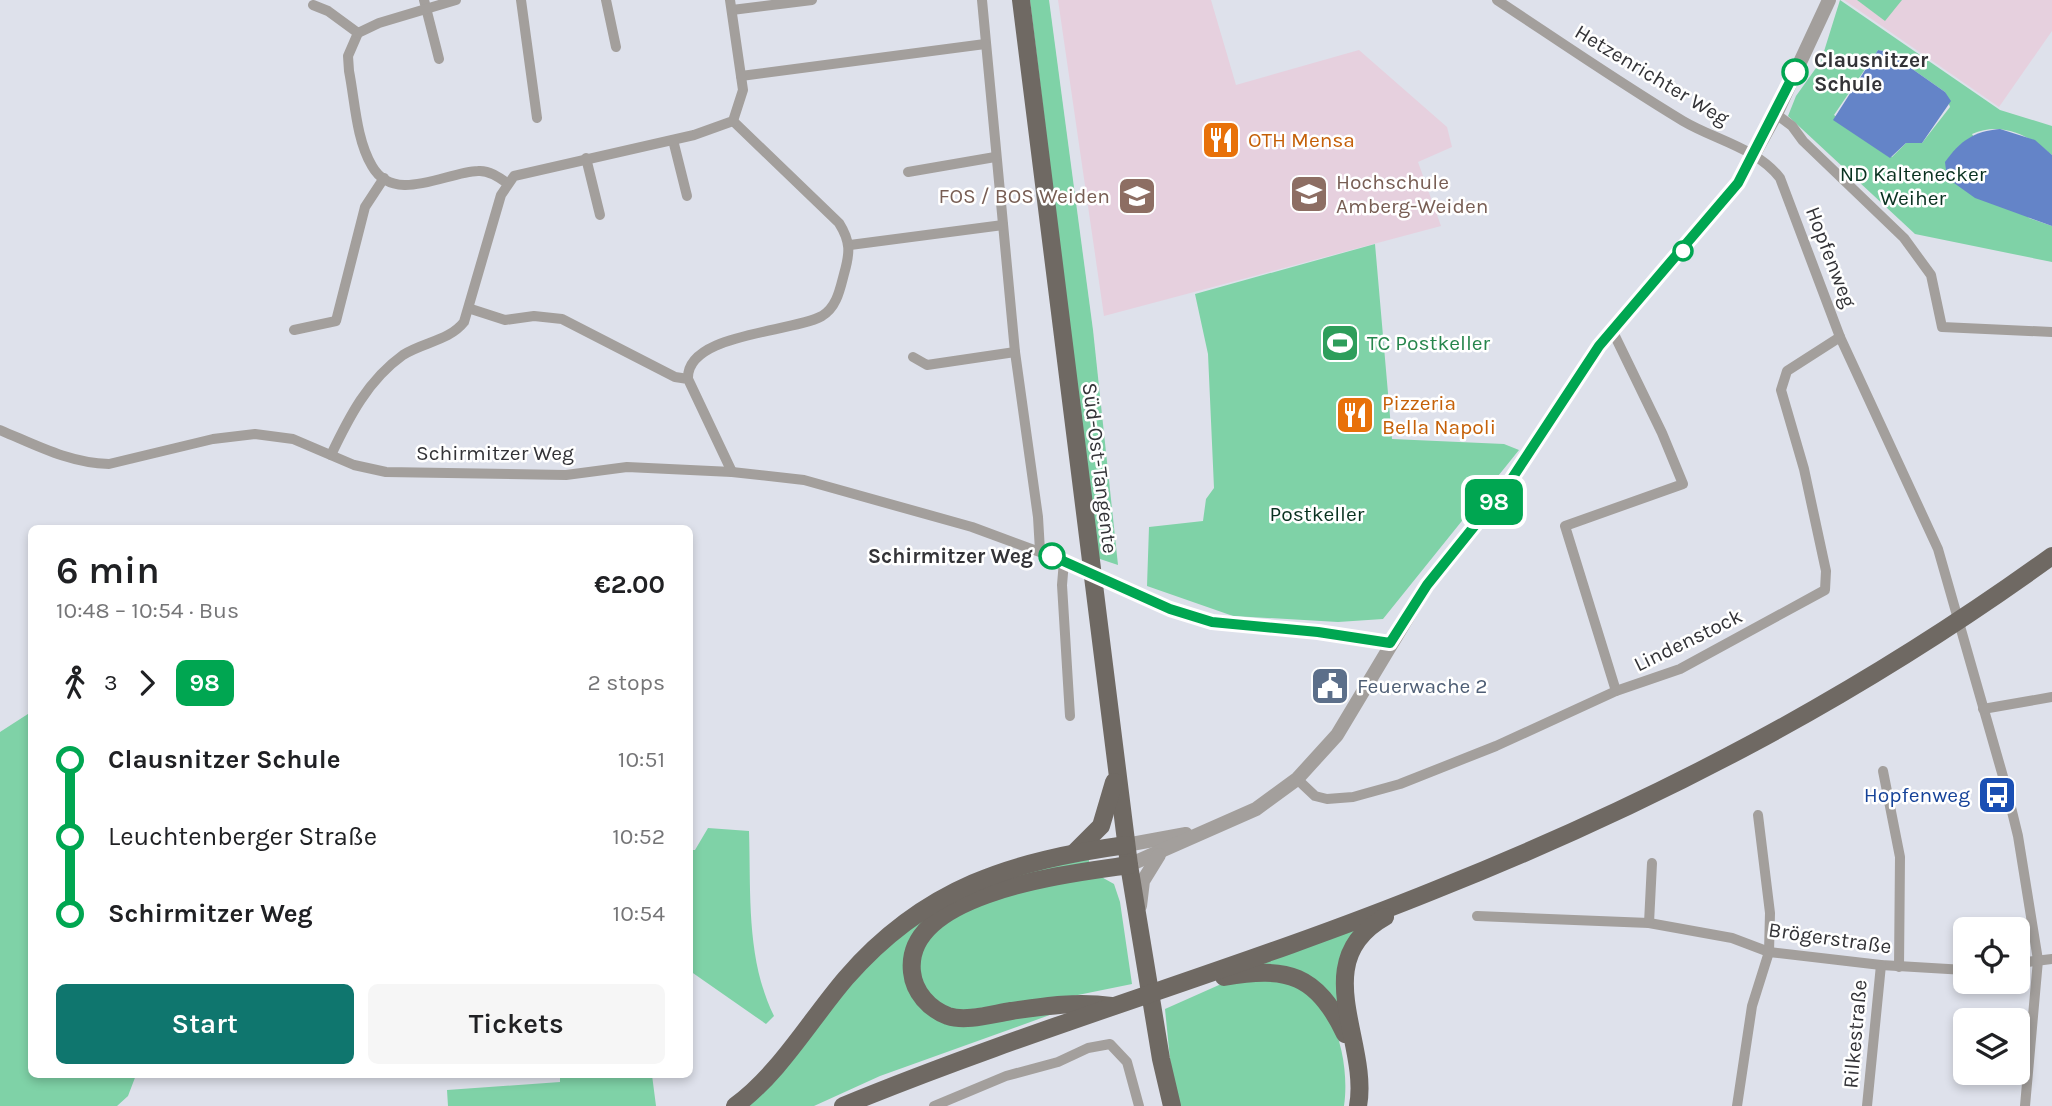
<!DOCTYPE html>
<html lang="en">
<head>
<meta charset="utf-8">
<style>
	:root { --surface:#fff; --page:#f6f6f6; --text:#202124; --muted:#757577; --accent:#0f766e }
	body { margin:0; font-family:Karla,sans-serif; background:var(--page); color:var(--text); height:100vh; display:flex; flex-direction:column; font-size:26px; white-space:nowrap }
	* { box-sizing:border-box; margin:0 }
	p { font-size:23px; color:var(--muted) }
	.icon { flex:none; width:38px; height:38px; fill:none; stroke:currentColor; stroke-width:2; stroke-linecap:round; stroke-linejoin:round }
	.map { position:relative; flex:1; overflow:hidden }
	.panel { position:absolute; left:28px; top:525px; width:665px; height:553px; display:flex; flex-direction:column; background:var(--surface); border-radius:10px; box-shadow:0 4px 10px #0003 }
	.panel>* { flex:none }
	.badge { padding:0 14px; border-radius:10px; font-size:24px; line-height:46px }
	.controls { position:absolute; left:1953px; top:917px; display:grid; gap:14px }
	.controls a { display:grid; place-items:center; width:77px; height:77px; border-radius:10px; background:var(--surface); box-shadow:0 4px 10px #0003; font-size:35px }
	.map>.badge { position:absolute; translate:-50% -50%; box-shadow:0 0 0 4px #fff }
	.legs { display:flex; align-items:center; gap:10px; height:77px; padding:0 28px; font-size:23px }
	.legs p { margin-inline-start:auto }
	.overview { display:flex; align-items:center; justify-content:space-between; height:119px; padding:0 28px }
	h1 { font-size:38px; font-weight:600; line-height:52px }
	.action { display:flex; gap:14px; margin-top:auto; padding:14px 28px }
	.action a { flex:1; height:80px; border-radius:10px; background:var(--accent); color:#fff; font-size:28px; font-weight:600; line-height:80px; text-align:center }
	.action a+a { background:var(--page); color:var(--text) }
	ul { padding:0 28px; list-style:none }
	li { display:flex; align-items:center; gap:24px; height:77px; font-size:26px }
	li i { display:grid; place-items:center; width:10px; height:100%; margin:0 9px; background:currentColor }
	li i::after { content:''; width:18px; height:18px; margin:-9px; border:5px solid; border-radius:50%; background:var(--surface) }
	li p { margin-inline-start:auto }
	li:first-child i { background:linear-gradient(#0000 50%,currentColor 0) }
	li:last-child i { background:linear-gradient(currentColor 50%,#0000 0) }
	.map>svg:first-child { display:block }
	.education { fill:#e6d0de }
	.green { fill:#7fd2a7; fill-rule:evenodd }
	.water { fill:#6484c8 }
	.lines { fill:none; stroke-linecap:round; stroke-linejoin:round }
	.minor { stroke:#a39f9c; stroke-width:10 }
	.tertiary { stroke:#a39f9c; stroke-width:14 }
	.primary { stroke:#6f6963; stroke-width:18 }
	.line-1-casing { stroke:#fff; stroke-width:16 }
	.line-1 { stroke:#00a651; stroke-width:10 }
	.stop-1-dot { fill:#fff; stroke:#00a651; stroke-width:3.5 }
	.labels { text-anchor:middle; stroke-width:5; stroke-linejoin:round; paint-order:stroke }
	.stop-label { font-size:21px; font-weight:bold; fill:#333337; stroke:#fff; text-anchor:start }
	.street-label { font-size:21px; fill:#333337; stroke:#fff }
	.food-label { font-size:21px; fill:#c56008; stroke:#fff; text-anchor:start }
	.park-label { font-size:21px; fill:#093220; stroke:#fff }
	.education-label { font-size:21px; fill:#785e54; stroke:#fff; text-anchor:start }
	.leisure-label { font-size:21px; fill:#27864d; stroke:#fff; text-anchor:start }
	.service-label { font-size:21px; fill:#4e5e75; stroke:#fff; text-anchor:start }
	.transit-label { font-size:21px; fill:#164399; stroke:#fff; text-anchor:end }
</style>
</head>
<body>
<div class="map">
<svg width="2052" height="1106" viewBox="0 0 2052 1106">
	<rect width="100%" height="100%" fill="#dee1eb"/>
	<!-- education -->
	<g class="education">
		<path d="M1058 0H1211L1236 85 1359 50 1447 127 1452 147 1418 162 1441 226 1104 316Z"/>
		<path d="M1844 0H2052V31L1999 107Z"/>
	</g>
	<!-- green -->
	<g class="green">
		<path d="M1030 0H1049L1093 330 1118 565 1097 558Z"/>
		<path d="M1840 0 2000 110 2052 126V155C2030 136 2002 121 1972 134L2029 218 2052 226V262L1915 234 1788 116 1796 96 1821 61ZM1878 50 1888 52 1945 92 1950 107 1922 143H1906L1892 157 1834 115Z"/>
		<path d="M1857 0H1902L1885 21Z"/>
		<path d="M1375 244 1392 439 1504 444 1519 450 1383 619 1338 622 1233 616 1147 586 1149 527 1203 521 1206 499 1214 488 1208 354 1195 294Z"/>
		<path d="M31 712 32 1074 136 1075 128 1096 117 1106H0V732Z"/>
		<path d="M708 828 749 831C751 894 746 959 774 1016L766 1024 690 971V850H695Z"/>
		<path d="M1089 857V864L923 923C892 959 903 978 930 1013L1072 1007 880 1076 814 1106H749L844 988 904 931 992 880Z"/>
		<path d="M1096 874 1114 884 1120 902 1132 984 1073 996 957 1011 935 1003 918 980C919 970 917 952 923 943 951 899 1048 885 1096 874Z"/>
		<path d="M1369 920C1336 949 1336 970 1339 1012L1255 964Z"/>
		<path d="M1249 977C1263 979 1280 978 1293 983 1337 999 1350 1066 1344 1106H1179L1173 1089 1165 1009 1228 981Z"/>
		<path d="M560 1075H652L656 1106H448L447 1090 560 1082Z"/>
	</g>
	<!-- water -->
	<g class="water">
		<path d="M1878 50 1888 52 1945 92 1951 101 1922 143H1906L1890 158 1833 120Z"/>
		<path d="M2000 129 2035 140 2052 155V226L1975 198 1947 178 1945 162C1960 141 1974 131 2000 129Z"/>
	</g>
	<g class="lines">
		<!-- minor -->
		<g class="minor">
			<path d="M424 0 439 59"/>
			<path d="M456 0 379 23 358 33 348 56 349 71C355 101 356 139 372 166 394 205 446 172 478 171 489 170 499 177 507 183"/>
			<path d="M521 0 537 118"/>
			<path d="M606 0 616 47"/>
			<path d="M982 0 1015 352 1038 517 1040 551"/>
			<path d="M1497 0C1559 41 1620 83 1683 121 1715 140 1757 148 1780 178L1840 337 1938 549 2006 787 2018 836 2038 960 2025 1106"/>
			<path d="M313 5 328 11 358 33"/>
			<path d="M732 10 812 0"/>
			<path d="M741 76 985 44"/>
			<path d="M1776 114 1792 126 1803 141 1904 238 1931 275 1942 327 2052 332"/>
			<path d="M673 140 687 196"/>
			<path d="M586 158 600 215"/>
			<path d="M908 172 995 157"/>
			<path d="M850 245 1003 225"/>
			<path d="M471 309 505 320 534 316 562 319 675 377 688 379 732 472"/>
			<path d="M294 330 336 321 365 207 384 178"/>
			<path d="M1612 330 1662 433 1683 484 1565 526 1616 691"/>
			<path d="M913 357 927 365 1015 352"/>
			<path d="M688 379C686 333 791 333 822 316 837 307 840 289 844 274 850 253 851 242 839 223L733 121"/>
			<path d="M0 430C36 445 69 463 109 464L213 439 255 434 293 439 354 465 386 472 566 475 627 467 732 472 804 480 972 527 1064 561 1191 616 1239 626 1319 632 1390 643"/>
			<path d="M331 455C349 417 368 380 403 355 423 342 449 341 464 322L501 195 514 176 694 135 733 121 743 90 730 0"/>
			<path d="M1064 561 1062 585 1070 716"/>
			<path d="M1983 709 2052 697"/>
			<path d="M1883 771 1900 857 1899 967"/>
			<path d="M1297 779 1315 796 1327 799 1353 797 1400 784 1496 746 1616 691 1680 669 1825 590 1826 571 1804 469 1781 390 1787 371 1840 337"/>
			<path d="M1477 916 1649 923 1732 938 1769 952 1881 965 1965 970"/>
			<path d="M1649 923 1652 863"/>
			<path d="M2018 963 2052 959"/>
			<path d="M934 1106 1006 1076 1058 1062 1088 1048 1110 1044 1127 1062 1139 1106"/>
			<path d="M1737 1106 1752 1006 1769 952 1770 913 1758 815"/>
			<path d="M1867 1106 1881 965"/>
		</g>
		<!-- tertiary -->
		<g class="tertiary">
			<path d="M1126 845 1186 834"/>
			<path d="M1129 865 1256 809 1297 779 1337 735 1427 585 1509 483 1599 346 1738 183 1776 114 1829 0"/>
			<path d="M1140 906 1143 881 1159 855"/>
		</g>
		<!-- primary -->
		<g class="primary">
			<path d="M1021 0 1129 865 1161 1059 1172 1106"/>
			<path d="M1075 852 1101 826 1114 782"/>
			<path d="M1224 977C1287 966 1317 974 1345 1034"/>
			<path d="M1111 1006C1078 1001 1045 1006 1011 1011 992 1014 966 1022 948 1016 929 1009 914 992 912 972 903 891 1075 873 1129 865"/>
			<path d="M735 1106C780 1073 810 1020 846 978 925 887 1012 861 1126 845"/>
			<path d="M843 1106C1037 1026 1240 969 1435 890 1658 801 1857 697 2052 556"/>
			<path d="M1358 1106C1370 1042 1306 961 1385 917"/>
		</g>
	</g>
	<g class="lines">
		<defs>
			<path id="line-1" d="M1052 556 1170 609 1212 622 1318 632 1390 643 1427 585 1509 483 1599 346 1738 183 1795 72"/>
		</defs>
		<!-- line-1 casing -->
		<use href="#line-1" class="line-1-casing"/>
		<!-- line-1 -->
		<use href="#line-1" class="line-1"/>
	</g>
	<!-- icons -->
	<defs>
		<symbol id="restaurant-square" viewBox="-11 -11 22 22"><rect x="-9" y="-9" width="18" height="18" rx="4" fill="#e8710a" stroke="#fff"/><path d="M-5-6h1v4h1v-4h1v4h1v-4h1v5L-1.5 .5V6h-2V.5L-5-1ZM5-6V6H3V1.5H1.5Q1.5-4 5-6Z" fill="#fff"/></symbol>
		<symbol id="university-square" viewBox="-11 -11 22 22"><rect x="-9" y="-9" width="18" height="18" rx="4" fill="#8d6e63" stroke="#fff"/><path d="M0-5L7-2L0 1L-7-2ZM-4 1L0 2.5L4 1V4Q0 6-4 4Z" fill="#fff"/></symbol>
		<symbol id="school-square" viewBox="-11 -11 22 22"><rect x="-9" y="-9" width="18" height="18" rx="4" fill="#8d6e63" stroke="#fff"/><path d="M0-5L7-2L0 1L-7-2ZM-4 1L0 2.5L4 1V4Q0 6-4 4Z" fill="#fff"/></symbol>
		<symbol id="stadium-square" viewBox="-11 -11 22 22"><rect x="-9" y="-9" width="18" height="18" rx="4" fill="#2e9e5b" stroke="#fff"/><path d="M0-5a6.5 5 0 1 0 0 10a6.5 5 0 1 0 0-10ZM-3.5-1.8h7v3.6h-7Z" fill="#fff"/></symbol>
		<symbol id="civic-square" viewBox="-11 -11 22 22"><rect x="-9" y="-9" width="18" height="18" rx="4" fill="#5c6f8a" stroke="#fff"/><path d="M-.6-6.5H3V-4.5H.6V-3L4-1V1h2V6H-6V1h2V-1L-.6-3ZM-1.2 2.5V6h2.4V2.5Z" fill="#fff"/></symbol>
		<symbol id="bus-square" viewBox="-11 -11 22 22"><rect x="-9" y="-9" width="18" height="18" rx="4" fill="#1a4fb4" stroke="#fff"/><path d="M-5-6H5V4H4V6H2V4H-2V6H-4V4H-5ZM-3.5-4V0h7V-4ZM-3.5 1.2v1.5H-2V1.2ZM2 1.2v1.5H3.5V1.2Z" fill="#fff"/></symbol>
	</defs>
	<g fill-rule="evenodd">
		<use href="#restaurant-square" x="1199" y="118" width="44" height="44"/>
		<use href="#university-square" x="1287" y="172" width="44" height="44"/>
		<use href="#school-square" x="1115" y="174" width="44" height="44"/>
		<use href="#stadium-square" x="1318" y="321" width="44" height="44"/>
		<use href="#restaurant-square" x="1333" y="393" width="44" height="44"/>
		<use href="#civic-square" x="1308" y="664" width="44" height="44"/>
		<use href="#bus-square" x="1975" y="773" width="44" height="44"/>
	</g>
	<!-- markers -->
	<g class="stop-1-dot">
		<circle cx="1795" cy="72" r="12"/>
		<circle cx="1683" cy="251" r="9"/>
		<circle cx="1052" cy="556" r="12"/>
	</g>
	<g class="labels">
		<!-- stop labels -->
		<g class="stop-label">
			<text x="1814" y="67">Clausnitzer<tspan x="1814" dy="24">Schule</tspan></text>
			<text x="1033" y="563" text-anchor="end">Schirmitzer Weg</text>
		</g>
		<!-- street labels -->
		<g class="street-label">
			<text transform="translate(1652 75) rotate(31)" y="7">Hetzenrichter Weg</text>
			<text transform="translate(1831 257) rotate(69)" y="7">Hopfenweg</text>
			<text x="495" y="460">Schirmitzer Weg</text>
			<text transform="translate(1100 468) rotate(83)" y="7">Süd-Ost-Tangente</text>
			<text transform="translate(1688 640) rotate(-26)" y="7">Lindenstock</text>
			<text transform="translate(1830 938) rotate(8)" y="7">Brögerstraße</text>
			<text transform="translate(1855 1034) rotate(-85)" y="7">Rilkestraße</text>
		</g>
		<!-- food labels -->
		<g class="food-label">
			<text x="1248" y="147">OTH Mensa</text>
			<text x="1382" y="410">Pizzeria<tspan x="1382" dy="24">Bella Napoli</tspan></text>
		</g>
		<!-- park labels -->
		<g class="park-label">
			<text x="1913" y="181">ND Kaltenecker<tspan x="1913" dy="24">Weiher</tspan></text>
			<text x="1317" y="521">Postkeller</text>
		</g>
		<!-- education labels -->
		<g class="education-label">
			<text x="1336" y="189">Hochschule<tspan x="1336" dy="24">Amberg-Weiden</tspan></text>
			<text x="1110" y="203" text-anchor="end">FOS / BOS Weiden</text>
		</g>
		<!-- leisure labels -->
		<g class="leisure-label">
			<text x="1367" y="350">TC Postkeller</text>
		</g>
		<!-- service labels -->
		<g class="service-label">
			<text x="1357" y="693">Feuerwache 2</text>
		</g>
		<!-- transit labels -->
		<g class="transit-label">
			<text x="1970" y="802">Hopfenweg</text>
		</g>
	</g>
</svg>
<div class="controls">
<a><svg class="icon" aria-label="locate" viewBox="0 0 24 24"><circle cx="12" cy="12" r="6"/><path d="M12 2v4M12 18v4M2 12h4M18 12h4"/></svg></a>
<a><svg class="icon" aria-label="layers" viewBox="0 0 24 24"><path d="M12 4l9 5-9 5-9-5zM3 14l9 5 9-5"/></svg></a>
</div>
<b class="badge" style="left:1494px;top:502px;background:#00a651;color:#fff">98</b>
<section class="panel">
<div class="overview"><div><h1>6 min</h1><p>10:48 – 10:54 · Bus</p></div><b>€2.00</b></div>
<div class="legs"><svg class="icon" aria-label="walk" viewBox="0 0 24 24"><circle cx="13" cy="4" r="2"/><path d="M13 8l-2 6 4 7M11 14l-3 7M7 12l3-4h3l4 4"/></svg>3<svg class="icon" aria-label="forward" viewBox="0 0 24 24"><path d="M9 5l7 7-7 7"/></svg><b class="badge" style="background:#00a651;color:#fff">98</b><p>2 stops</p></div>
<ul>
<li><i style="color:#00a651"></i><b>Clausnitzer Schule</b><p>10:51</p></li>
<li><i style="color:#00a651"></i><span>Leuchtenberger Straße</span><p>10:52</p></li>
<li><i style="color:#00a651"></i><b>Schirmitzer Weg</b><p>10:54</p></li>
</ul>
<div class="action"><a>Start</a><a>Tickets</a></div>
</section>
</div>
</body>
</html>
